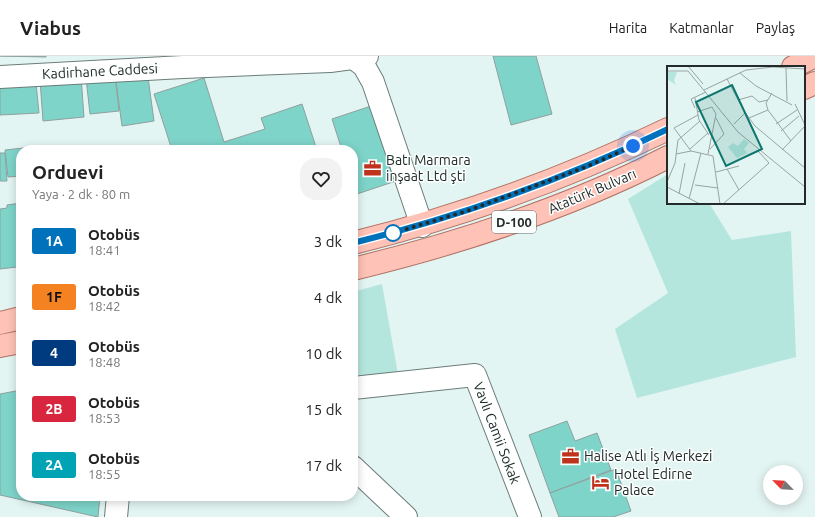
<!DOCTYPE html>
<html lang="tr">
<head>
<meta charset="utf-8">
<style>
	:root { --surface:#fff; --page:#f2f2f2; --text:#222; --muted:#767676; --line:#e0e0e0 }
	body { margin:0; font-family:Ubuntu,sans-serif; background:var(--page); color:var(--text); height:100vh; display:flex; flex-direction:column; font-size:15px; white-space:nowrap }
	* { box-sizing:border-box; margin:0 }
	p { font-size:13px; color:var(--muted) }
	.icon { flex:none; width:22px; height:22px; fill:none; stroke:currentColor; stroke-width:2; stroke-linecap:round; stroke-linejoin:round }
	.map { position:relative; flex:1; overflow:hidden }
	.panel { position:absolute; left:16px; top:89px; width:342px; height:356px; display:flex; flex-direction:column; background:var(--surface); border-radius:16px; box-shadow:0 2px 10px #0003 }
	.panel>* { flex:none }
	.badge { padding:0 8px; border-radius:3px; font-size:14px; line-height:26px }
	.needle { width:26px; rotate:295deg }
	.controls { position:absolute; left:763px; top:409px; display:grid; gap:8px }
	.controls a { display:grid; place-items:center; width:40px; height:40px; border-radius:50%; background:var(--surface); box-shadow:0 2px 10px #0003; font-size:20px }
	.you { position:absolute; width:20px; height:20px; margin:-10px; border:3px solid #fff; border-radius:50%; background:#1a73e8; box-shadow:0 0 0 6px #1a73e833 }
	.map>.badge { position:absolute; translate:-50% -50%; box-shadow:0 0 0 2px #fff }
	.round { display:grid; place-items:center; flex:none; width:42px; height:42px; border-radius:16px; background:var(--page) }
	.headline { display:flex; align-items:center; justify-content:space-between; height:68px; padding:0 16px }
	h1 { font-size:19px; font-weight:600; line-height:30px }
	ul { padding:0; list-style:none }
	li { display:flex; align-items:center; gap:12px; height:56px; padding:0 16px }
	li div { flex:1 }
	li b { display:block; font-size:15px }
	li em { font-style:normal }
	li .badge { min-width:44px; font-weight:700; text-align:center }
	header { display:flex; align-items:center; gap:24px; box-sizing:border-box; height:56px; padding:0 20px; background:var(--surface); border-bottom:1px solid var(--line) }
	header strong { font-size:19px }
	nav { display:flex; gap:22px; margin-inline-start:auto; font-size:14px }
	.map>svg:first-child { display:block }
	.green { fill:#b5e6de }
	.building { fill:#7ed4c9; stroke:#8fa09e }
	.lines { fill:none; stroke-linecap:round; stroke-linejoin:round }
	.minor-casing { stroke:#6b7c79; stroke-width:24 }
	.major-casing { stroke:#b17265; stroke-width:24 }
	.minor { stroke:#fff; stroke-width:22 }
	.major { stroke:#fec2b6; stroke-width:22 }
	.line-casing { stroke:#fff; stroke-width:9 }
	.line { stroke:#0072bc; stroke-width:6 }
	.walk { stroke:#242a29; stroke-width:4; stroke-dasharray:0 7.2 }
	.stop-dot { fill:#fff; stroke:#0072bc; stroke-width:2 }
	.labels { text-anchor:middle; stroke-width:3; stroke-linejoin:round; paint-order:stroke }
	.shield { fill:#fbfffe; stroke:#646a69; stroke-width:1 }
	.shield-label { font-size:13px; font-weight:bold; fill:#242a29 }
	.street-label { font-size:14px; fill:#242a29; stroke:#fbfffe }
	.poi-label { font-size:14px; fill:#242a29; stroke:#fbfffe; text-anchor:start }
	.inset-road { fill:none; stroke:#97a4a2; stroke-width:1 }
	.view { fill:#0f766e; fill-opacity:0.15; stroke:#0f766e; stroke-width:2 }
	.inset-edge { fill:none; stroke:#242a29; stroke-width:2 }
</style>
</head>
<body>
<header>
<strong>Viabus</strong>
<nav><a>Harita</a><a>Katmanlar</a><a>Paylaş</a></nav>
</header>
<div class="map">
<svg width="815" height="461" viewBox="0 0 815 461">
	<rect width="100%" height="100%" fill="#e3f5f2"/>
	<!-- green -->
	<g class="green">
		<path d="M668 118V147H709L732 184 791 175 796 301 637 342 615 273 668 237 628 143Z"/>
		<path d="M382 228 398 318 353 319V236Z"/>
	</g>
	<!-- building -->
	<g class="building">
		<path d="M0 0H46V1Z"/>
		<path d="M493 0H536L552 58 511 69Z"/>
		<path d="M147 14 154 65 122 70 115 19Z"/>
		<path d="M115 19 119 55 90 58 86 22Z"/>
		<path d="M81 20 84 61 43 65 40 24Z"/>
		<path d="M204 22 224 86 265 73 261 62 302 48 317 94H172L154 38Z"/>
		<path d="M36 27 39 57 0 59V30Z"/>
		<path d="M371 50 396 125 357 138 353 126V94H342L332 63Z"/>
		<path d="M42 90V94H21V120L8 121 5 94Z"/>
		<path d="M0 97H5L7 125H0Z"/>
		<path d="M21 147V218H19L17 211 0 213V153L7 152V149Z"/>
		<path d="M21 334V440H100L98 461 0 439V338Z"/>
		<path d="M567 365 575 385 597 377 611 414 550 437 529 379Z"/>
		<path d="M616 413 631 455 613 461H559L550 437Z"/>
	</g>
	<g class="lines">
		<defs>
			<g id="minor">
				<path d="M355 3 364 10 373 26 422 170"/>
				<path d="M0 21 183 11 330 5 367 0"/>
				<path d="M353 332 475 319 530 461"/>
				<path d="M353 411 406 461"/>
				<path d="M116 461 118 440"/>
			</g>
			<g id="major">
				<path d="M793 11 815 0"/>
				<path d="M804 32 815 27"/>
				<path d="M353 187C462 160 567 122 668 73"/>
				<path d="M353 213C461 187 568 152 668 101"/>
				<path d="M0 267 21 262"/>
				<path d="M0 290 21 286"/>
			</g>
		</defs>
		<!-- minor casing -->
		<use href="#minor" class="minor-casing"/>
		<!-- major casing -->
		<use href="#major" class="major-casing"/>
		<!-- minor -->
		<use href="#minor" class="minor"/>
		<!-- major -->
		<use href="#major" class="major"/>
	</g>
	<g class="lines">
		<defs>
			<path id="line" d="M353 187C462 160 567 122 668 73"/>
		</defs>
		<!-- line casing -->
		<use href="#line" class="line-casing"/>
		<!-- line -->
		<use href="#line" class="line"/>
		<!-- walk -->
		<path class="walk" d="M393 177 467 155 588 110 633 90"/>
	</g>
	<!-- icons -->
	<defs>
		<symbol id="office-bare" viewBox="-9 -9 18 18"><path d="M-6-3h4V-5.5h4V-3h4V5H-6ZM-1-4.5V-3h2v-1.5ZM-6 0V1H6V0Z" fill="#bf331c" stroke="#fbfffe" stroke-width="2.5" paint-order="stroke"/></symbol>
		<symbol id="hotel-bare" viewBox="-9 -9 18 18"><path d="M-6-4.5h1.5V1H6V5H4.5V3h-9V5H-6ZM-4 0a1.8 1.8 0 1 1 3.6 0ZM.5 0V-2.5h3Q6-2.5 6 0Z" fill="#bf331c" stroke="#fbfffe" stroke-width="2.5" paint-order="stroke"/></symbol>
	</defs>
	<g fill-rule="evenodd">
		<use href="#office-bare" x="360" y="100" width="25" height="25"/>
		<use href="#office-bare" x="558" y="388" width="25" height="25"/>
		<use href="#hotel-bare" x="588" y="414" width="25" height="25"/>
	</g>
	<!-- markers -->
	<circle class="stop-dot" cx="393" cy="177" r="8"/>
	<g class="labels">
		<!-- shield labels -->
		<rect class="shield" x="492" y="155" width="44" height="22" rx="3"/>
		<g class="shield-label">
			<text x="514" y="171">D-100</text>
		</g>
		<!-- street labels -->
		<g class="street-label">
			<text transform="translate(100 15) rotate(-3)" y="5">Kadirhane Caddesi</text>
			<text transform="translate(592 135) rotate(-23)" y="5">Atatürk Bulvarı</text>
			<text transform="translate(497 377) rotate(69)" y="5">Vavlı Camii Sokak</text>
		</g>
		<!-- poi labels -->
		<g class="poi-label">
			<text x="386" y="109">Batı Marmara<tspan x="386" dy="16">inşaat Ltd şti</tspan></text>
			<text x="584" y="405">Halise Atlı İş Merkezi</text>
			<text x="614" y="423">Hotel Edirne<tspan x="614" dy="16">Palace</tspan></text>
		</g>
	</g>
	<!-- overview -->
	<g transform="translate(667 10)">
		<rect width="138" height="138" fill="#e3f5f2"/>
		<path d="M0 6H10L7 14 9 19 0 13ZM77 73 82 77 77 83 80 87 70 92 61 81 66 77 71 80Z" fill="#b5e6de"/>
		<path class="inset-road" d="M21 0 36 18M119 2 120 35M0 5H21L71 66 138 121M73 7 89 20 125 39M60 13 77 45 88 60 138 102M37 24 79 4 106 1 138 3M105 27 99 37 101 44 124 75M28 32 32 54 42 69M71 34 85 30 92 36 101 34M128 38 138 59M28 42 24 33 39 26M30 46 45 41 49 48 41 88M82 52 101 44M67 58 78 47M109 58 130 44M114 65 132 50M23 83 41 67M43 83 57 68 49 52M115 84 138 60M24 85 7 62 31 49M9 88 24 85 46 90 53 138M60 103 72 124M49 106 72 100M0 116 8 97 11 74 33 55M28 119 51 122M0 121 33 138M12 128 18 97M22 133 34 87M56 138 102 97 91 85"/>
		<path class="view" d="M65 19 95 83 59 100 29 36Z"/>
		<rect width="138" height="138" class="inset-edge"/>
	</g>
</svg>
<div class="controls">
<a><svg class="needle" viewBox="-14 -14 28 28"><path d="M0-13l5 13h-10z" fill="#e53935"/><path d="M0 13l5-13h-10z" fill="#767676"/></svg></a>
</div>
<div class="you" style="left:633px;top:90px"></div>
<section class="panel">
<div class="headline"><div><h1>Orduevi</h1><p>Yaya · 2 dk · 80 m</p></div><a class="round"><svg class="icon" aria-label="heart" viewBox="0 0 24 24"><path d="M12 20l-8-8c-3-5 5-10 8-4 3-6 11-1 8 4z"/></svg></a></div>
<ul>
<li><span class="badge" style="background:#0072bc;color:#fff">1A</span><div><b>Otobüs</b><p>18:41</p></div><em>3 dk</em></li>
<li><span class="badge" style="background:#f58220;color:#111">1F</span><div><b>Otobüs</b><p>18:42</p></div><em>4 dk</em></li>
<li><span class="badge" style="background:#003b80;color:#fff">4</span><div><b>Otobüs</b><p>18:48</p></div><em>10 dk</em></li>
<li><span class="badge" style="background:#d7263d;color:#fff">2B</span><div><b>Otobüs</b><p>18:53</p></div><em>15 dk</em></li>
<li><span class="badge" style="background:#00a3b4;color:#fff">2A</span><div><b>Otobüs</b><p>18:55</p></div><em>17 dk</em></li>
</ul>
</section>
</div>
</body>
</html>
